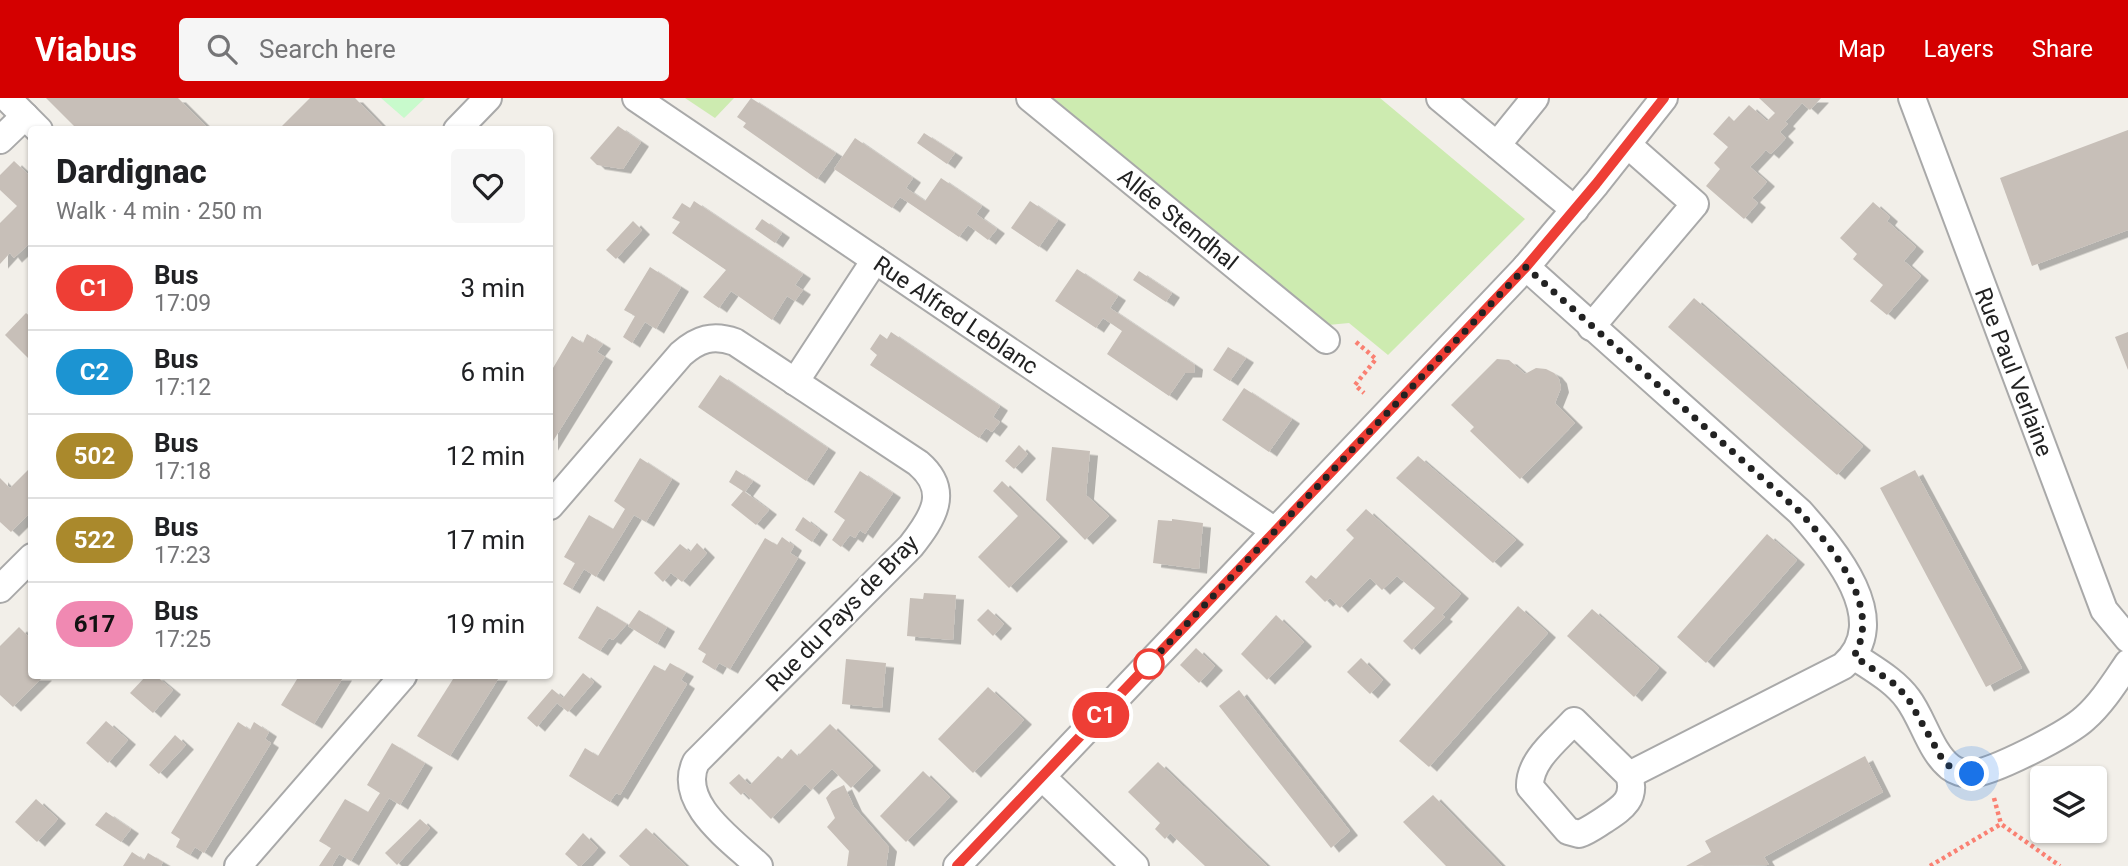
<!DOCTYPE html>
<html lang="en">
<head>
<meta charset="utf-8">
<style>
	:root { --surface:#fff; --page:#f6f6f6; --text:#202124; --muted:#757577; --line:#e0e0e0; --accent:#d40000 }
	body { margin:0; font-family:Roboto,sans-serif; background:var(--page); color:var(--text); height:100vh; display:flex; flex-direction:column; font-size:26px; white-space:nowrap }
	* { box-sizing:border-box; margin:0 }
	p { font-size:23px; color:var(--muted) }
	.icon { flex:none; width:38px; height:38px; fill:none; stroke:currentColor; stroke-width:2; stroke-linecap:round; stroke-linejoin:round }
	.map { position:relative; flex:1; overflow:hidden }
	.panel { position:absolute; left:28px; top:28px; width:525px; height:553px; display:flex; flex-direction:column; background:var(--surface); border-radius:7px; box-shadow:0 2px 5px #0004 }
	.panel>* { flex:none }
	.badge { padding:0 14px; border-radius:23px; font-size:24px; line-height:46px }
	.fabs { position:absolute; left:2030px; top:668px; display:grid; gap:14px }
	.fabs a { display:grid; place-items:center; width:77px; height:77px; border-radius:7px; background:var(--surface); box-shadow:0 2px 5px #0004; font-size:35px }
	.you { position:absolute; width:35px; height:35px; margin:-18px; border:5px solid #fff; border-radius:50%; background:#1a73e8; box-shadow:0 0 0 10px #1a73e833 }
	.map>.badge { position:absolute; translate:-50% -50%; box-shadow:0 0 0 4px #fff }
	.round { display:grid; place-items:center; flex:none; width:74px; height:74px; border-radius:7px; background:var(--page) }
	.summary { display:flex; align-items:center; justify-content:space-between; height:119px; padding:0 28px }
	h1 { font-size:33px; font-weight:800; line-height:52px }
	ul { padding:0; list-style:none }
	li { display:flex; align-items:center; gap:21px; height:84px; padding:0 28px; border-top:2px solid var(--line) }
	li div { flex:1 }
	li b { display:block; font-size:26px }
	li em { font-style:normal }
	li .badge { min-width:77px; font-weight:700; text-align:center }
	header { display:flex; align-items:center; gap:42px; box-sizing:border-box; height:98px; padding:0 35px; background:var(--accent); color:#fff }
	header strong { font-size:33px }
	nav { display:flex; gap:38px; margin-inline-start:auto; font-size:24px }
	.search { width:490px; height:63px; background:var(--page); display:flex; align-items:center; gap:18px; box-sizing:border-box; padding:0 24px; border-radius:7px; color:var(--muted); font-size:26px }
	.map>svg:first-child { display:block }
	.grass { fill:#cdebb0 }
	.park { fill:#c8facc }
	.building { fill:#c7bfb8; filter:url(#shadow) }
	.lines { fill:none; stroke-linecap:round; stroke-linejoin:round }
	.street-casing { stroke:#a9a9a9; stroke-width:30 }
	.path { stroke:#fa8072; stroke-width:4.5; stroke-dasharray:3.5 3.5; stroke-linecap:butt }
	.street { stroke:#fff; stroke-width:26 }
	.line-casing { stroke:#fff; stroke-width:16 }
	.line { stroke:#ee3e35; stroke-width:10 }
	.walk { stroke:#222; stroke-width:7; stroke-dasharray:0 12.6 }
	.stop-dot { fill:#fff; stroke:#ee3e35; stroke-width:3.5 }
	.labels { text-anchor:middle; stroke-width:5; stroke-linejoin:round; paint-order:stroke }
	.street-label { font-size:23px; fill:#222; stroke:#fff }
</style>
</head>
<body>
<header>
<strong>Viabus</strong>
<div class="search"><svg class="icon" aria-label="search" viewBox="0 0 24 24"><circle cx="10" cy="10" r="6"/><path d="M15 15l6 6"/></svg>Search here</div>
<nav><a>Map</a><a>Layers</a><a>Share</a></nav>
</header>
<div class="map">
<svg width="2128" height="768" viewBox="0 0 2128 768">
	<defs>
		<filter id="shadow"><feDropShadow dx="8" dy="4.5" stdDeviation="0" flood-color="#0004"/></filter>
	</defs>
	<rect width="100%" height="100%" fill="#f2efe9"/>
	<!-- grass -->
	<g class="grass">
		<path d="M685 0H734L715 20Z"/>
		<path d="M1052 0H1380L1525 121 1388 257 1349 225 1328 227Z"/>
	</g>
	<!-- park -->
	<path class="park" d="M381 0H425L404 20Z"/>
	<!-- building -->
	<g class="building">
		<path d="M46 0H178L210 32H78Z"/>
		<path d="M310 0H355L386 32H278Z"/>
		<path d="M751 0 836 55 817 81 743 29 746 25 737 19Z"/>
		<path d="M1759 0H1821L1810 12 1802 5 1785 24 1788 26 1780 34 1786 40 1771 56 1766 52 1750 69 1767 84 1752 100 1758 105 1744 121 1706 88 1720 71 1714 65 1728 49 1713 36 1729 18 1734 23 1749 7 1767 23 1775 15Z"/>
		<path d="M618 28 641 44 623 71 597 67 590 60Z"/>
		<path d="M2128 32V132L2032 168 2000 80Z"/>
		<path d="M924 35 955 55 947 66 917 45Z"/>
		<path d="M855 40 913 80 906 90 925 103 941 80 982 108 976 116 997 131 988 142 968 127 959 139 900 99 892 110 834 71Z"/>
		<path d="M14 63 32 80V118L30 120 32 122V143L14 160 10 155 0 166V125L17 108 0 92V77Z"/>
		<path d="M694 103 803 176 795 187 803 192 795 203 787 198 772 222 731 193 719 210 703 199 726 172 672 135 680 124 672 120 682 105 690 110Z"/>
		<path d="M1030 103 1058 122 1039 149 1011 130Z"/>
		<path d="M1873 104 1890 119 1887 123 1916 149 1904 163 1921 178 1887 217 1870 203 1883 187 1853 161 1857 156 1840 140Z"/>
		<path d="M762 121 782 135 775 145 755 131Z"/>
		<path d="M633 123 642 132 616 161 606 152Z"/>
		<path d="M650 169 681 189 656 231 645 224 632 245 623 239 635 218 624 212Z"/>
		<path d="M1077 171 1118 198 1110 210 1195 267 1194 275H1185L1169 298 1107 256 1122 233 1103 220 1096 230 1055 203Z"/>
		<path d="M1139 173 1172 195 1166 204 1133 182Z"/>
		<path d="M1694 200 1863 348 1837 377 1668 229Z"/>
		<path d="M26 215 32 220V258L29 261 5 237Z"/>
		<path d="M891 234 1000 308 993 319 1000 324 992 334 986 330 979 340 870 267 877 257 870 251 880 236 887 241Z"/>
		<path d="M2128 234V272L2115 239Z"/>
		<path d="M587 236 603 246 597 254 605 259 550 348V275L572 238 583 245Z"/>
		<path d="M1228 249 1246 260 1230 283 1213 272Z"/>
		<path d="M1497 261 1509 262 1525 276 1536 270 1546 271 1554 275 1559 281 1561 290 1555 305 1575 325 1520 381 1470 333 1474 329 1451 307Z"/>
		<path d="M720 277 828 350 806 383 698 309Z"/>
		<path d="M1244 290 1292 321 1269 354 1222 322Z"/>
		<path d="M1019 347 1028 356 1014 371 1005 363Z"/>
		<path d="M1052 349 1090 353 1086 397 1109 418 1085 442 1046 402Z"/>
		<path d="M1418 358 1516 442 1493 465 1396 380Z"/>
		<path d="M640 360 672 381 646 424 634 417 596 479 584 471 572 491 563 486 575 465 564 459 589 417 613 431 625 411 614 403Z"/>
		<path d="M32 368V413L11 434 0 424V380L10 390Z"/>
		<path d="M736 372 753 383 745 394 769 412 756 427 731 407 743 393 729 384Z"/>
		<path d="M1915 372 2022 570 1986 589 1880 390Z"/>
		<path d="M860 373 893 395 865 436 860 432 855 440 850 437 841 449 832 442 845 422 834 414Z"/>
		<path d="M1002 383 1060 439 1009 490 978 459 1018 418 993 393Z"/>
		<path d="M1366 411 1461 496 1442 517 1445 519 1412 552 1403 543 1435 510 1397 478 1382 492 1370 480 1340 510 1330 500 1325 504 1305 484 1311 477 1316 481 1354 440 1346 432Z"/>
		<path d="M803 419 820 432 812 444 795 432Z"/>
		<path d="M1172 421 1203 425 1199 471 1153 465 1158 422 1172 423Z"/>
		<path d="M1767 436 1797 462 1706 565 1677 539Z"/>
		<path d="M782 439 794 448 790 455 798 460 730 571 719 565 715 572 702 564 706 556 698 551 765 440 777 447Z"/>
		<path d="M697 445 707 455 682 484 671 475 663 484 654 475 680 446 690 454Z"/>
		<path d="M924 495 956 497 953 542 907 538 910 500 923 501Z"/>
		<path d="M597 508 627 526 613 542 609 540 600 553 578 540Z"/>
		<path d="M1518 508 1548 535 1429 669 1399 643Z"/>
		<path d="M988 511 1004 526 993 538 977 522Z"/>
		<path d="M1592 511 1659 570 1634 599 1567 538Z"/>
		<path d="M639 512 667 529 657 546 628 528Z"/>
		<path d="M1276 517 1304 544 1267 582 1241 556Z"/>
		<path d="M19 529 32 542V578H44L13 609 0 597V548Z"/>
		<path d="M1196 550 1215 568 1199 585 1180 567Z"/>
		<path d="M1361 560 1383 582 1370 596 1347 574Z"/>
		<path d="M846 561 886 565 882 610 842 606Z"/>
		<path d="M670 565 686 574 681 582 687 586 620 697 616 695 610 704 569 678 585 650 598 658 654 567 665 573Z"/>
		<path d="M583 575 594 584 568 614 557 605 537 629 527 620 552 591 563 600Z"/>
		<path d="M146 578H156L173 592 153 615 130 595Z"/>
		<path d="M299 578H344L314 626 281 607Z"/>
		<path d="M455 578H500L450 658 417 638Z"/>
		<path d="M988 589 1024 622 973 675 938 641Z"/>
		<path d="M1239 592 1350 733 1331 750 1219 608Z"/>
		<path d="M106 623 128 642 108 665 86 645Z"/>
		<path d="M238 624 250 632 254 624 269 634 265 641 271 645 204 755 195 749 190 757 176 749 180 741 171 735Z"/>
		<path d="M830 626 873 668 851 690 832 671 811 692 805 686 771 721 744 694 741 697 729 685 739 676 750 687 778 658 782 661 791 651 798 658Z"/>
		<path d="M175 637 186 647 159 676 149 667Z"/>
		<path d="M392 645 425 665 400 707 389 700 351 763 339 756 332 768H319L331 750 319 743 345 701 368 714 376 701 380 695 367 687Z"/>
		<path d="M1865 658 1883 694 1764 759 1769 767 1686 768 1711 754 1705 743Z"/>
		<path d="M1158 664 1267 768H1205L1170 735 1165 741 1155 731 1160 725 1128 694Z"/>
		<path d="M923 673 950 699 906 744 880 718Z"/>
		<path d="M844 687 854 709 889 749 886 768H847L849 753 827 729 835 720 826 700 832 693Z"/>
		<path d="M1433 697 1502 768H1446L1403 724Z"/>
		<path d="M36 701 58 721 37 744 15 724Z"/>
		<path d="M106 714 131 731 121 744 95 727Z"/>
		<path d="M420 721 430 730 397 767 385 755Z"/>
		<path d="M646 730 686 768H630L619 758Z"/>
		<path d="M583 735 598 750 581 768H578L565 756Z"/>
		<path d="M132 754 144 762 148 755 163 764 161 768H123Z"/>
	</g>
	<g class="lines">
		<defs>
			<g id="street">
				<path d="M7 0 39 32"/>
				<path d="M636 0 1275 433"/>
				<path d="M1030 0 1326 242"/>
				<path d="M1440 0 1575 112"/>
				<path d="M1912 0 2104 512 2128 541"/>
				<path d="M457 32 488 0"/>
				<path d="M0 42 25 18"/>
				<path d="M1497 47 1535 0"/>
				<path d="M1526 169 1800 414C1833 451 1895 523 1843 568L1629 677"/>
				<path d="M1591 229 1695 106 1628 47"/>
				<path d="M795 284 875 162"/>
				<path d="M550 408 681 256C698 241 713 236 735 244L918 365C951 393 933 420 911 448L696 664C676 705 733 743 759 768"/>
				<path d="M0 491 32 459"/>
				<path d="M1854 558C1873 571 1894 582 1908 601 1923 621 1930 653 1950 669 1955 673 1964 676 1970 676 1992 675 2068 636 2085 620 2102 605 2115 584 2128 565"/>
				<path d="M1574 623 1629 677C1637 701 1622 710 1604 722 1596 727 1588 733 1579 736L1568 733 1530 689C1529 662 1558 641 1574 623Z"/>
				<path d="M1042 679 1135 768"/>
				<path d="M238 768 403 578"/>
				<path d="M957 768 1526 169 1596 86 1664 0"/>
			</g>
		</defs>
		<!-- street casing -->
		<use href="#street" class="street-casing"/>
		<!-- path -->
		<g class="path">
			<path d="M1356 244 1376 261 1355 287 1364 295"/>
			<path d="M1994 700 2001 726"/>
			<path d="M1930 768 2001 726 2060 768"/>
		</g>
		<!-- street -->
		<use href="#street" class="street"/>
	</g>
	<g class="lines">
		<defs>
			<path id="line" d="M957 768 1526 169 1596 86 1664 0"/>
		</defs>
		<!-- line casing -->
		<use href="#line" class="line-casing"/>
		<!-- line -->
		<use href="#line" class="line"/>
		<!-- walk -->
		<path class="walk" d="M1149 566 1142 573 1526 169 1800 414C1832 450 1883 508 1854 558L1896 587 1909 602 1941 659 1951 670 1972 676"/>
	</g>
	<!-- markers -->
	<circle class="stop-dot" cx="1149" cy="566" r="14"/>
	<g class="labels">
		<!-- street labels -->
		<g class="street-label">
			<text transform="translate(1178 121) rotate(39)" y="8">Allée Stendhal</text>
			<text transform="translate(956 217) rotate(34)" y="8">Rue Alfred Leblanc</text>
			<text transform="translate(2014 274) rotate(69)" y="8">Rue Paul Verlaine</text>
			<text transform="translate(842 515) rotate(-46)" y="8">Rue du Pays de Bray</text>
		</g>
	</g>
</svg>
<div class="fabs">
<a><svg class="icon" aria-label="layers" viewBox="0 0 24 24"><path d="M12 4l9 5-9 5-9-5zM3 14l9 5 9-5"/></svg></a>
</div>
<div class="you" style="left:1972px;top:676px"></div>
<b class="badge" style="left:1101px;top:617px;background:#ee3e35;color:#fff">C1</b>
<section class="panel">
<div class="summary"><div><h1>Dardignac</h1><p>Walk · 4 min · 250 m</p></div><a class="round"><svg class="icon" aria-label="heart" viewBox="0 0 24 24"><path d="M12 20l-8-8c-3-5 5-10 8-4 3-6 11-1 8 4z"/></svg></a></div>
<ul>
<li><span class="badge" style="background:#ee3e35;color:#fff">C1</span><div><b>Bus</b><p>17:09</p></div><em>3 min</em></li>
<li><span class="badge" style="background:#1c94d2;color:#fff">C2</span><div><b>Bus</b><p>17:12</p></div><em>6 min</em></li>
<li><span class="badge" style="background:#aa892c;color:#fff">502</span><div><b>Bus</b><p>17:18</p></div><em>12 min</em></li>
<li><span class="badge" style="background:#aa892c;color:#fff">522</span><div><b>Bus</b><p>17:23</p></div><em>17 min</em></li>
<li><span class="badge" style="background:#f089b2;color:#111">617</span><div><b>Bus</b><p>17:25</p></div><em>19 min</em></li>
</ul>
</section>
</div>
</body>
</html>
